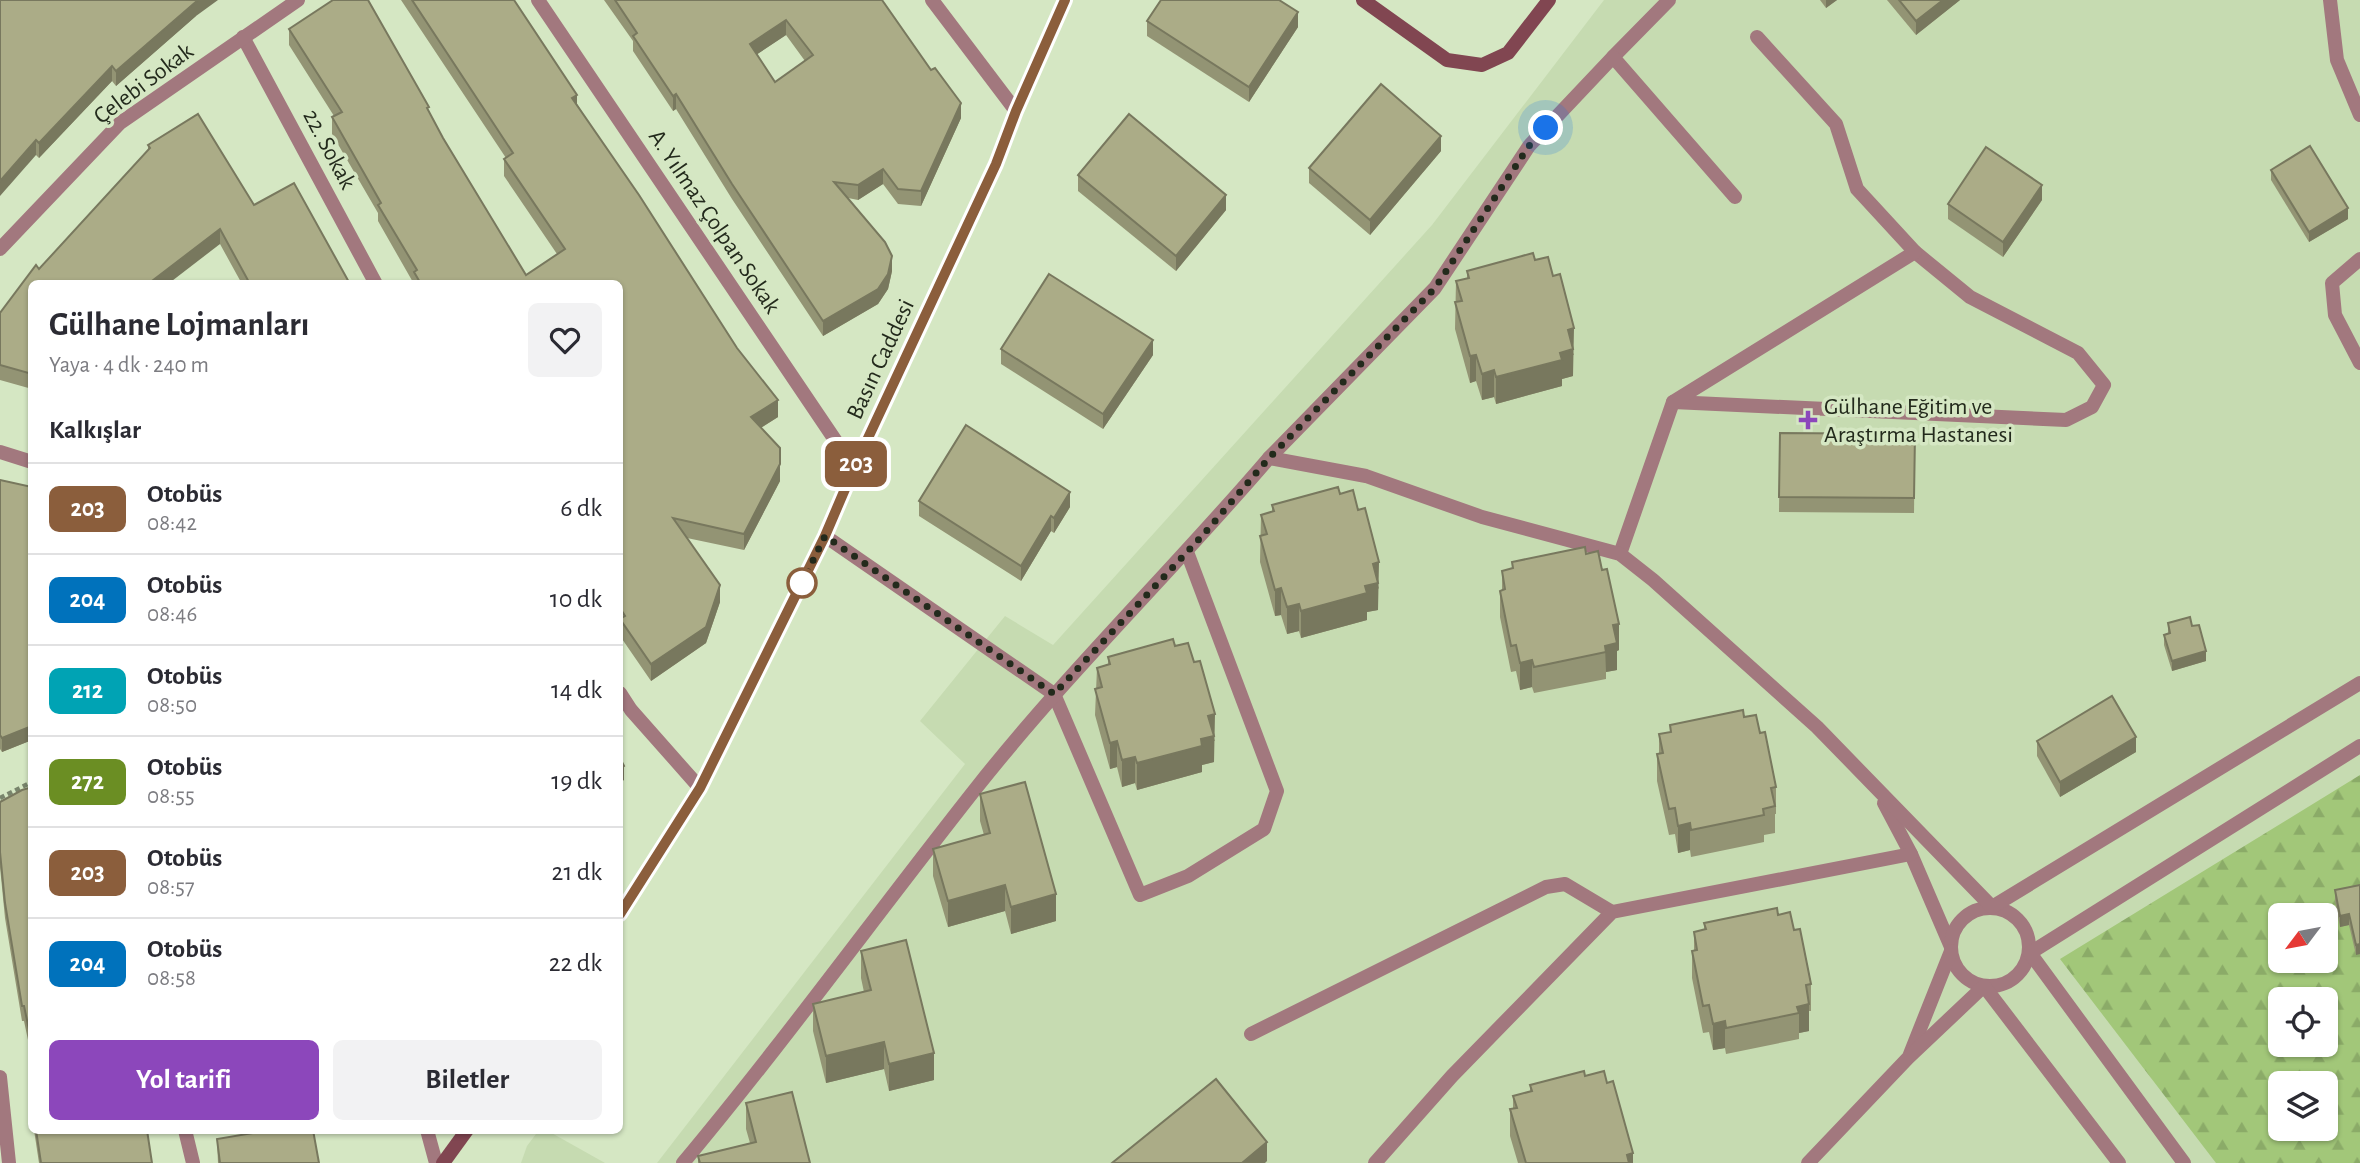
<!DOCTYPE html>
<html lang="tr">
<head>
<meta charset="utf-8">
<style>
	:root { --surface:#fff; --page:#f2f2f3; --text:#2b2b33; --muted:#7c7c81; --line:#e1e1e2; --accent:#8c47bb }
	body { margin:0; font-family:"Alegreya Sans",sans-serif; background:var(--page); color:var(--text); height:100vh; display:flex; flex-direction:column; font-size:26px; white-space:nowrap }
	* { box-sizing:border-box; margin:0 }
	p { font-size:23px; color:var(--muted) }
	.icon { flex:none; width:38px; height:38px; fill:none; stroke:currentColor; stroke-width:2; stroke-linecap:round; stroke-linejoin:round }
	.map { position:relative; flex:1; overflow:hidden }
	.panel { position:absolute; left:28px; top:280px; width:595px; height:854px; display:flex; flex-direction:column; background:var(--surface); border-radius:10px; box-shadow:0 2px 5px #0004 }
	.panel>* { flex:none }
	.badge { padding:0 14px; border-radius:10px; font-size:24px; line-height:46px }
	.needle { width:46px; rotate:238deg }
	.controls { position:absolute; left:2268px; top:903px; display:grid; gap:14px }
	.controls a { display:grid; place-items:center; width:70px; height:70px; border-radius:10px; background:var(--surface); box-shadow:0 2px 5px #0004; font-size:35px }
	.you { position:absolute; width:35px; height:35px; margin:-18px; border:5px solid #fff; border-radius:50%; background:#1a73e8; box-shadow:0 0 0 10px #1a73e833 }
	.map>.badge { position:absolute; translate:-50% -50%; box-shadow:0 0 0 4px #fff }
	h2 { padding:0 21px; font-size:26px; line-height:63px }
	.round { display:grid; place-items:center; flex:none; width:74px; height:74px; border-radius:10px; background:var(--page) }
	.head { display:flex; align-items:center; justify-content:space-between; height:119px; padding:0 21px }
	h1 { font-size:33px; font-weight:700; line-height:52px }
	.button { display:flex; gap:14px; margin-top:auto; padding:14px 21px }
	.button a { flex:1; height:80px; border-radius:10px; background:var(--accent); color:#fff; font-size:28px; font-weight:700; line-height:80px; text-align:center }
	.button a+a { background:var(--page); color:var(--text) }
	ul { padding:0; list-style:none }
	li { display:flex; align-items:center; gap:21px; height:91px; padding:0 21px; border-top:2px solid var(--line) }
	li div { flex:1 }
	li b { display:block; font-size:26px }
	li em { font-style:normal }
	li .badge { min-width:77px; font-weight:700; text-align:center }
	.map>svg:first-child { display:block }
	.built { fill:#c6dbb1; fill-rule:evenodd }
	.forest { fill:url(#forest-firs); fill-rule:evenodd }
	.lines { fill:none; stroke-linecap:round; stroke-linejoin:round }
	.path { stroke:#79856c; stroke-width:4.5; stroke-dasharray:5 3.5; stroke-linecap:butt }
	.lane { stroke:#a2787e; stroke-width:14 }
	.street { stroke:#a2787e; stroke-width:14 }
	.secondary { stroke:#814651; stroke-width:14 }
	.wall { fill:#939474; fill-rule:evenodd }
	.shaded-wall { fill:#78785e }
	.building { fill:#abac87; stroke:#78785e; stroke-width:2; fill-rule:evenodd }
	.line-casing { stroke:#fff; stroke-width:16 }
	.line { stroke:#8b5e3c; stroke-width:10 }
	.walk { stroke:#232a1c; stroke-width:7; stroke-dasharray:0 12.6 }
	.poi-dot { fill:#8c47bb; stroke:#d5e7c3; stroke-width:2.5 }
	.stop-dot { fill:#fff; stroke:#8b5e3c; stroke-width:3.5 }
	.labels { text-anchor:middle; stroke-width:7; stroke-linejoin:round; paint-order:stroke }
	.street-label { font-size:24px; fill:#232a1c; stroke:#d5e7c3 }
	.poi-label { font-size:24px; fill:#232a1c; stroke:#d5e7c3; text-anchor:start }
</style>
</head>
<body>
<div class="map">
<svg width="2360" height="1163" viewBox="0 0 2360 1163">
	<defs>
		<pattern id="forest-firs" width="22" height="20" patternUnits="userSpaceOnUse" patternTransform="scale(1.75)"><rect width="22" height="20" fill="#a2c779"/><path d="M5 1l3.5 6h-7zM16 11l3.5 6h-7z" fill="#8bab68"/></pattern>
	</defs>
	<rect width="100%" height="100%" fill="#d5e7c3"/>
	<!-- built -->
	<g class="built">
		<path d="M1604 0H2360V1163H657L965 764 920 721 1005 616 1053 645 1432 225ZM2280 915H2326V961H2280ZM2280 999H2326V1045H2280ZM2280 1083H2326V1129H2280Z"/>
		<path d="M539 1130 548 1131 605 1163H521L527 1146Z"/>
	</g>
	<!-- forest -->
	<path class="forest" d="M2360 775V1163H2216L2060 959ZM2280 915H2326V961H2280ZM2280 999H2326V1045H2280ZM2280 1083H2326V1129H2280Z"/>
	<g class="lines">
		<!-- path -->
		<path class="path" d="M0 798 32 782"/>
		<!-- lane -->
		<g class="lane">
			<path d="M2330 0 2337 60 2360 115"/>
			<path d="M1613 57 1669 0"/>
			<path d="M2360 259 2332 283 2335 315 2360 363"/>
			<path d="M1673 402 2066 420 2092 407 2104 385 2078 353 1970 297 1915 252 1857 189 1836 124 1757 37"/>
			<path d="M1269 458 1435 288 1529 146 1613 57 1735 197"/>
			<path d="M825 536 1054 694 1140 895 1188 876 1264 829 1277 791 1187 552"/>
			<path d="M1620 554 1673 402 1915 252"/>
			<path d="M1884 803 1911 854 1951 947"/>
			<circle cx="1990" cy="947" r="39"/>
			<path d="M1251 1034 1546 887 1565 884 1612 912"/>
			<path d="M1910 1054 1951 951"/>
			<path d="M683 1163C785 1041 878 912 977 787 1068 672 1174 569 1269 458L1366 476 1482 517 1620 554 1653 580 1817 727 1992 907 2360 683"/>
			<path d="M1375 1163 1452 1076 1612 912 1911 854"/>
			<path d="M1808 1163 1908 1058 1984 986 2119 1163"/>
			<path d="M2184 1163 2030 953 2360 746"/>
		</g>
		<!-- street -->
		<g class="street">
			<path d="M538 0 854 468"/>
			<path d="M932 0 1016 111"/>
			<path d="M243 37 376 284"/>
			<path d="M0 249 120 123 298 0"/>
			<path d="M0 452 32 462"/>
			<path d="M620 693 631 710 700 788"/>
			<path d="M0 1077 9 1163"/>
			<path d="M185 1130 193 1163"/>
			<path d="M427 1130 436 1163"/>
		</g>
		<!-- secondary -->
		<g class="secondary">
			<path d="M1363 0 1447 60 1482 65 1508 53 1549 0"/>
			<path d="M620 914 700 788 825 536 854 468 996 164 1016 111 1065 0"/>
			<path d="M443 1163 467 1130"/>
		</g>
	</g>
	<!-- wall -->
	<g class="wall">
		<path d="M0 0 196 16 116 86 112 81 39 158 36 155Z"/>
		<path d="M401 0H514L577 104 778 417 761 428 780 481 744 550 687 538 720 602 706 643 651 681 620 636V284H414L378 221V213L332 134V117L334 116 289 45V29L429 111 443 138 526 275 557 254 504 176V159L506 158Z"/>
		<path d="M604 0H882L961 118 921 206 898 204 883 184 858 200 848 198 892 271 888 289 878 304 823 336 732 199 676 109 673 111 633 51V41ZM786 35 805 61 775 82 757 54Z"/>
		<path d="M1820 0H1837L1826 8Z"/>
		<path d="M1887 0H1960L1916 35Z"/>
		<path d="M1147 21 1298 27 1249 102 1147 36Z"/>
		<path d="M148 145 254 205 350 284H242L220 244 32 284V389L0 380V313L148 151Z"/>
		<path d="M1441 151 1370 235 1309 183V168Z"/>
		<path d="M2271 170 2348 219 2309 242 2271 180Z"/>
		<path d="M1078 175 1226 210 1176 271 1078 191Z"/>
		<path d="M2042 200 2003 257 1948 219V204Z"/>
		<path d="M1535 260 1574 355H1573V376L1562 379V386L1496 404 1494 397 1482 400 1476 381 1470 383 1455 329 1456 281 1467 279V271Z"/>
		<path d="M1001 349 1153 355 1103 429 1001 364Z"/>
		<path d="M1780 433 1915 434 1914 513 1779 512Z"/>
		<path d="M0 480 32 487V740L2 752 0 749Z"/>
		<path d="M1340 494 1379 588 1378 589V610L1367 612V620L1301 638 1299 631 1287 634 1281 615 1275 616 1260 562 1261 515 1272 512V505Z"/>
		<path d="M919 501 1070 507 1054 533 1051 531 1021 581 919 516Z"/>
		<path d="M1586 554 1619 650 1617 651V670L1606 672V679L1534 693 1532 687 1520 690 1516 671 1511 672 1500 617V591L1502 590V571L1512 569V562Z"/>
		<path d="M2168 623 2192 626 2206 661 2172 671 2164 645V635L2168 633Z"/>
		<path d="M1175 646 1215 741H1214V762L1202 765V772L1137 790 1135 783 1122 787 1117 767 1110 769 1095 715 1097 668 1108 664V657Z"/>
		<path d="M1744 717 1760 733 1776 787V814H1775V833L1764 835V842L1691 857 1690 850 1678 853 1675 834 1669 835 1657 781V754H1659V734L1670 732V725Z"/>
		<path d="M2037 741 2136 752 2060 797 2037 756Z"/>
		<path d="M32 787V1059L24 1021H22L5 918 0 867V802Z"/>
		<path d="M980 794 1056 921 1011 934 1005 911 948 927 933 876V849L984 835 980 821Z"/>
		<path d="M2360 885 2356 955 2349 925 2340 927 2335 901V890Z"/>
		<path d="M1778 915 1794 930 1811 984V1011H1809V1031L1799 1033V1039L1726 1054 1725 1048 1713 1050 1709 1032 1703 1033 1692 978V951H1694V932L1704 930V923Z"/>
		<path d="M861 951 934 1080 889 1091 884 1069 826 1083 813 1031V1004L864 992 861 978Z"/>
		<path d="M1585 1076 1633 1163H1518L1510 1136V1109H1513V1096L1530 1091V1085Z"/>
		<path d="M746 1103 810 1163H698V1156L750 1143 746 1129Z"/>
		<path d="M34 1130H147L152 1163H39Z"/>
		<path d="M248 1130H313L319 1163H218L217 1139 249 1134Z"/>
	</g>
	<!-- shaded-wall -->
	<g class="shaded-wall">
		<path d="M198 0H218L196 16 116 86V71Z"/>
		<path d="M1826 0H1837L1826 8Z"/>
		<path d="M1943 0H1960L1916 35V21Z"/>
		<path d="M1298 12V27L1249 102V87Z"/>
		<path d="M786 20V35L750 59V44Z"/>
		<path d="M112 66V81L39 158V143Z"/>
		<path d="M676 94V109L673 111V96Z"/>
		<path d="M577 95V111L572 98Z"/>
		<path d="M961 103V118L921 206V191Z"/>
		<path d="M1441 136V151L1370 235V220Z"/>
		<path d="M36 140V155L0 196V181Z"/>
		<path d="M883 169V184L858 200V185Z"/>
		<path d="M2042 185V200L2003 257V242Z"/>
		<path d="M1226 195V210L1176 271V256Z"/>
		<path d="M2348 208V219L2309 242V232Z"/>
		<path d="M220 229V244L168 284H152V281Z"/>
		<path d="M892 256V271L888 289 878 304 823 336V321Z"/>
		<path d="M1574 328 1573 376 1562 379V386L1496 404V377L1560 353 1568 330Z"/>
		<path d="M1153 340V355L1103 429V414Z"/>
		<path d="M1476 355V381L1470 383V356Z"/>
		<path d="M1494 370V397L1482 400V374Z"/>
		<path d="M778 400V417L751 434V417Z"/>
		<path d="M780 464V481L744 550V534Z"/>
		<path d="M1070 492V507L1054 533V518Z"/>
		<path d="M1051 516V531L1021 581V566Z"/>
		<path d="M1379 562 1378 610 1367 612V620L1301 638V611L1365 586 1373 564Z"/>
		<path d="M720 585V602L706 643 651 681V664Z"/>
		<path d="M1281 588V615L1275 616V590Z"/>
		<path d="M1299 604V631L1287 634V607Z"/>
		<path d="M1619 624V650L1617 651V670L1606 672 1605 646 1613 625Z"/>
		<path d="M2206 651V661L2172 671V661Z"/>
		<path d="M1532 660V687L1520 690V663Z"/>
		<path d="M1215 714 1214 762 1202 765V772L1137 790V763L1201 739 1208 716Z"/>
		<path d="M32 726V740L2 752V738Z"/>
		<path d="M2136 737V752L2060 797V782Z"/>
		<path d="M1117 741V767L1110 769V743Z"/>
		<path d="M1135 757V783L1122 787V760Z"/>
		<path d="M624 766V780L620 783V769Z"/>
		<path d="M1690 823V850L1678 853V826Z"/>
		<path d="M1005 885V911L948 927V901Z"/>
		<path d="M1056 894V921L1011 934V907Z"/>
		<path d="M2349 914V925L2340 927V916Z"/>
		<path d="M2360 944V954L2356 955V945Z"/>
		<path d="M1809 1004V1031L1799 1033V1013L1797 1007Z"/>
		<path d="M1725 1021V1048L1713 1050V1024Z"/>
		<path d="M884 1042V1069L826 1083V1056Z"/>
		<path d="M934 1053V1080L889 1091V1064Z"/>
		<path d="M1267 1142V1161L1265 1163H1242Z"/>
		<path d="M1633 1153V1163H1627V1155Z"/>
	</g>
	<!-- building -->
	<g class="building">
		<path d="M0 0H198L116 71 112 66 39 143 36 140 0 181Z"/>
		<path d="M333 0H368L429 107 427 108 443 138 526 275 565 249 504 159 513 153 412 0H514L577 95 572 98 639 195 737 348 778 400 751 417 780 448V464L744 534 673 518 720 585 706 627 651 664 620 619 625 616 620 608V284H421L414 272 417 270 378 205 381 203 332 117 342 112 289 29Z"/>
		<path d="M615 0H882L931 70 935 68 961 103 921 191 898 189 883 169 858 185 834 182 885 242 892 256 888 274 878 289 823 321 732 184 676 94 673 96 633 36 637 33ZM786 20 813 55 775 82 750 44Z"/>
		<path d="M1161 0H1279L1298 12 1249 87 1147 21Z"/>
		<path d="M1899 0H1943L1916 21Z"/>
		<path d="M1381 84 1441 136 1370 220 1309 168Z"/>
		<path d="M198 114 254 205 294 183 350 284H250L220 229 152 281 154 284H32V374L0 365V313L36 265 39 269 150 148 148 145Z"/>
		<path d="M1129 114 1226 195 1176 256 1078 175Z"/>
		<path d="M2310 146 2348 208 2309 232 2271 170Z"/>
		<path d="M1986 147 2042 185 2003 242 1948 204Z"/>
		<path d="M1533 253 1535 260 1548 257 1553 276 1560 274 1574 328 1568 330 1573 349 1560 353 1562 360 1496 377 1494 370 1482 374 1476 355 1470 356 1455 302 1462 301 1456 281 1469 278 1467 271Z"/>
		<path d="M1049 274 1153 340 1103 414 1001 349Z"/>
		<path d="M966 425 1070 492 1054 518 1051 516 1021 566 919 501Z"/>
		<path d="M1780 433 1915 434 1914 498 1779 497Z"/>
		<path d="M0 480 32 487V726L2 738 0 735Z"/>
		<path d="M1338 487 1340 494 1353 490 1358 510 1365 508 1379 562 1373 564 1378 583 1365 586 1367 593 1301 611 1299 604 1287 607 1281 588 1275 590 1260 536 1267 534 1261 515 1274 511 1272 505Z"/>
		<path d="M1585 547 1586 554 1598 551 1602 570 1607 569 1619 624 1613 625 1617 643 1605 646 1606 652 1534 667 1532 660 1520 663 1516 645 1511 646 1500 591 1505 589 1502 571 1513 568 1512 562Z"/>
		<path d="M2190 617 2192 626 2199 625 2206 651 2172 661 2164 635 2170 633 2168 623Z"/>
		<path d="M1173 639 1175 646 1188 643 1194 662 1200 661 1215 714 1208 716 1214 736 1201 739 1202 746 1137 763 1135 757 1122 760 1117 741 1110 743 1095 689 1102 687 1097 668 1110 664 1108 657Z"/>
		<path d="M2112 696 2136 737 2060 782 2037 741Z"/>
		<path d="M1743 710 1744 717 1756 715 1760 733 1765 732 1776 787 1771 788 1775 806 1763 809 1764 815 1691 830 1690 823 1678 826 1675 808 1669 809 1657 754 1663 753 1659 734 1671 732 1670 725Z"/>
		<path d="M620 758 624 766 620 769Z"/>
		<path d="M1025 782 1056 894 1011 907 1005 885 948 901 933 849 990 833 980 794Z"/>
		<path d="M32 787V1044L24 1006H22L5 903 0 852V802L22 790Z"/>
		<path d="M2360 885V944L2356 945 2349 914 2340 916 2335 890Z"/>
		<path d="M1777 908 1778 915 1790 912 1794 930 1800 929 1811 984 1806 985 1809 1004 1797 1007 1799 1013 1726 1028 1725 1021 1713 1024 1709 1005 1703 1006 1692 951 1697 950 1694 932 1706 929 1704 923Z"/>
		<path d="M906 940 934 1053 889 1064 884 1042 826 1056 813 1004 871 990 861 951Z"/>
		<path d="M1584 1071 1585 1076 1604 1071 1607 1083 1613 1081 1633 1153 1627 1155 1629 1163H1526L1510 1109 1517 1108 1513 1096 1532 1091 1530 1085Z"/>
		<path d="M1216 1079 1267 1142 1242 1163H1112Z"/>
		<path d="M792 1092 810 1163H700L698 1156 756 1142 746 1103Z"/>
		<path d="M36 1130H147L152 1163H41Z"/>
		<path d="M252 1130H313L319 1163H220L217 1139 253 1133Z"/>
	</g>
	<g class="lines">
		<defs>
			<path id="line" d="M620 914 700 788 825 536 854 468 996 164 1016 111 1065 0"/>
		</defs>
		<!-- line casing -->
		<use href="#line" class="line-casing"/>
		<!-- line -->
		<use href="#line" class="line"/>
		<!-- walk -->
		<path class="walk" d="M802 583 825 536 1054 694 1203 535 1269 458 1435 288 1529 146 1546 128"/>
	</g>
	<!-- markers -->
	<path class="poi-dot" d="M1804.5 409.5h7v7h7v7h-7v7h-7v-7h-7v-7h7z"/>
	<circle class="stop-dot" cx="802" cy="583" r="14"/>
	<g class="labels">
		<!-- street labels -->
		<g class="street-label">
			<text transform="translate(143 83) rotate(-37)" y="8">Çelebi Sokak</text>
			<text transform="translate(330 149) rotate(62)" y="8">22. Sokak</text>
			<text transform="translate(715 221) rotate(56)" y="8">A. Yılmaz Çolpan Sokak</text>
			<text transform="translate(880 359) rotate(-65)" y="8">Basın Caddesi</text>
		</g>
		<!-- poi labels -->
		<g class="poi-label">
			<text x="1824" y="414">Gülhane Eğitim ve<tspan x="1824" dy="28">Araştırma Hastanesi</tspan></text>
		</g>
	</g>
</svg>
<div class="controls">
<a><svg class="needle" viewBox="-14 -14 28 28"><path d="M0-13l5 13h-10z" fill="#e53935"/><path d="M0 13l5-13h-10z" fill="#7c7c81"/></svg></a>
<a><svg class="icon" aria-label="locate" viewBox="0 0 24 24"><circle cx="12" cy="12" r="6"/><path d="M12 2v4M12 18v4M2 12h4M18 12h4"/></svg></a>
<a><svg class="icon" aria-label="layers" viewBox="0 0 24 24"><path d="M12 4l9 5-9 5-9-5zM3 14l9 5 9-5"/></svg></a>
</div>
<div class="you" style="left:1546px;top:128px"></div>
<b class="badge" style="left:856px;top:464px;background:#8b5e3c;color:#fff">203</b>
<section class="panel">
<div class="head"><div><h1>Gülhane Lojmanları</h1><p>Yaya · 4 dk · 240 m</p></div><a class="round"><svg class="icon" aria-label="heart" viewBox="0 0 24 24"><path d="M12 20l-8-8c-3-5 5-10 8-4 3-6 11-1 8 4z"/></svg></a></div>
<h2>Kalkışlar</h2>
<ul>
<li><span class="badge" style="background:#8b5e3c;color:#fff">203</span><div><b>Otobüs</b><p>08:42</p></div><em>6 dk</em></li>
<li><span class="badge" style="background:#0072bc;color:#fff">204</span><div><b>Otobüs</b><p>08:46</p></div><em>10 dk</em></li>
<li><span class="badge" style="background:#00a3b4;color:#fff">212</span><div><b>Otobüs</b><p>08:50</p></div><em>14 dk</em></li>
<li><span class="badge" style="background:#6b8e23;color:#fff">272</span><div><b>Otobüs</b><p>08:55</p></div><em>19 dk</em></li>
<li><span class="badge" style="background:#8b5e3c;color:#fff">203</span><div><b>Otobüs</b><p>08:57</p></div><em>21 dk</em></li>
<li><span class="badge" style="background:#0072bc;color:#fff">204</span><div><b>Otobüs</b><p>08:58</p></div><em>22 dk</em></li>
</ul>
<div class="button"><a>Yol tarifi</a><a>Biletler</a></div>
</section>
</div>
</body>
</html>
